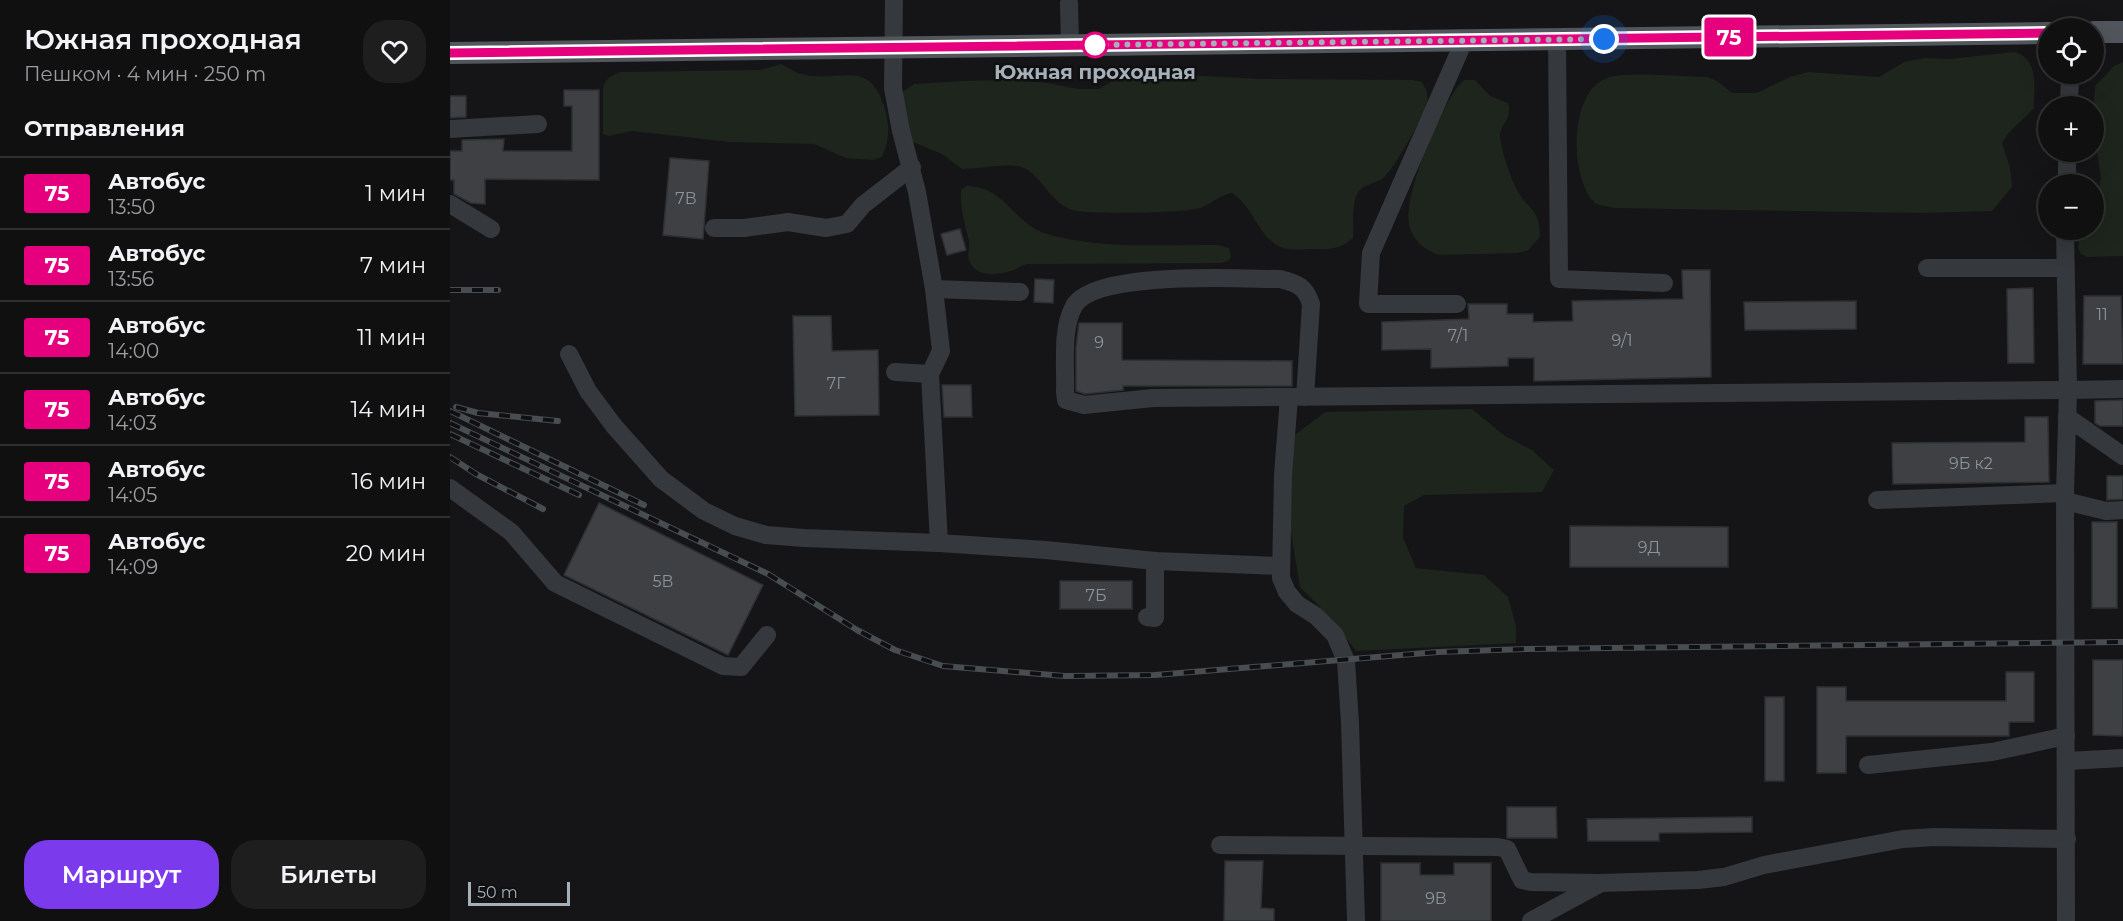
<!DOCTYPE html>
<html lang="ru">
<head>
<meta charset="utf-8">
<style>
	:root { --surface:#101011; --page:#1e1e1f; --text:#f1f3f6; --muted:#9c9d9f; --line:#303031; --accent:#7c3aed }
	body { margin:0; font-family:Montserrat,sans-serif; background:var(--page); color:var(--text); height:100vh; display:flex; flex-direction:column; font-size:22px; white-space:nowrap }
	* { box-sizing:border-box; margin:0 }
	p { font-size:20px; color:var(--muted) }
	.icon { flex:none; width:33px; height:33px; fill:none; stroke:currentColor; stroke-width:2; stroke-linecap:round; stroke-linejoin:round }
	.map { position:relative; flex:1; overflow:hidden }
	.drawer { display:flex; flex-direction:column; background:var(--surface); width:450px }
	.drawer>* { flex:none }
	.badge { padding:0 12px; border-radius:4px; font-size:21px; line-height:39px }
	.controls { position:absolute; left:1588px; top:18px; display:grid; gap:12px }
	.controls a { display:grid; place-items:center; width:66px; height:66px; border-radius:50%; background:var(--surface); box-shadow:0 6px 24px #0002,0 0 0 2px var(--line); font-size:30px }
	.scale { position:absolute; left:18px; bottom:15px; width:102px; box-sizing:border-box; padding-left:6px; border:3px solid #a5b0b8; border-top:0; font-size:16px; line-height:21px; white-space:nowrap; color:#a5b0b8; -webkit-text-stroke:4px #101012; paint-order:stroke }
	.you { position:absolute; width:30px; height:30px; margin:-15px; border:4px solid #fff; border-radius:50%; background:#1a73e8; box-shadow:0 0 0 9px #1a73e833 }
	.map>.badge { position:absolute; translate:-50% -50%; box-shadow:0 0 0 3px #fff }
	h2 { padding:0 24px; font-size:22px; line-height:54px }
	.round { display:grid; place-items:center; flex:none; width:63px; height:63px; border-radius:24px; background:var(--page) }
	.summary { display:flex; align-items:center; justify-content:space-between; height:102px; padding:0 24px }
	h1 { font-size:28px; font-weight:600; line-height:45px }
	.button { display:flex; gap:12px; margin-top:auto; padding:12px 24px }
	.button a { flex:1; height:69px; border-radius:24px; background:var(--accent); color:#fff; font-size:24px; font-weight:600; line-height:69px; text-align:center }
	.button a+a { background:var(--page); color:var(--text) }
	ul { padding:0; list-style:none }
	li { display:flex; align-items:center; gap:18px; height:72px; padding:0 24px; border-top:2px solid var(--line) }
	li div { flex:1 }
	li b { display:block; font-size:22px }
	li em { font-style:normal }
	li .badge { min-width:66px; font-weight:700; text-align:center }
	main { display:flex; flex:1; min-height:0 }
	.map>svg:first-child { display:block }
	.green { fill:#1d251c }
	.building { fill:#3e4044; stroke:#2e3033; stroke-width:1.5 }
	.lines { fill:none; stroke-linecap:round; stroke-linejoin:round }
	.minor { stroke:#35383c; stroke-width:18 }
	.major { stroke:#51565c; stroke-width:22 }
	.rail-casing { stroke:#484d51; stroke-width:6 }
	.rail { stroke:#101012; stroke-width:4; stroke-dasharray:11; stroke-linecap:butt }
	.line-casing { stroke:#fff; stroke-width:14 }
	.line { stroke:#e6007e; stroke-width:9 }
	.walk { stroke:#a5b0b8; stroke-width:6; stroke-dasharray:0 10.8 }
	.stop-dot { fill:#fff; stroke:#e6007e; stroke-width:3 }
	.labels { text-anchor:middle; stroke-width:5; stroke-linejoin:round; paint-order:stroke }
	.number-label { font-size:16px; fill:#8b949b }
	.stop-label { font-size:20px; font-weight:bold; fill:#a5b0b8; stroke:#101012 }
</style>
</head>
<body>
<main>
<section class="drawer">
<div class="summary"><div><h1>Южная проходная</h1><p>Пешком · 4 мин · 250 m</p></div><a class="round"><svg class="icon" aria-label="heart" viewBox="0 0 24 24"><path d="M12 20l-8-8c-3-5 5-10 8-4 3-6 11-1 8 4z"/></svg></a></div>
<h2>Отправления</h2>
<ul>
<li><span class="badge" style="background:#e6007e;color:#fff">75</span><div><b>Автобус</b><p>13:50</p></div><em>1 мин</em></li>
<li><span class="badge" style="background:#e6007e;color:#fff">75</span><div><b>Автобус</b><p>13:56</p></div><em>7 мин</em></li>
<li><span class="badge" style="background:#e6007e;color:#fff">75</span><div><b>Автобус</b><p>14:00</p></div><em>11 мин</em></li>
<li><span class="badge" style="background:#e6007e;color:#fff">75</span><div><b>Автобус</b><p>14:03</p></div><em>14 мин</em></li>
<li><span class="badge" style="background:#e6007e;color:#fff">75</span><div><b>Автобус</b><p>14:05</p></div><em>16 мин</em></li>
<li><span class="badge" style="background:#e6007e;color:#fff">75</span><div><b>Автобус</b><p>14:09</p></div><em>20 мин</em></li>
</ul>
<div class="button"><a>Маршрут</a><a>Билеты</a></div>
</section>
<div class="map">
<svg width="1673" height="921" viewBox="0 0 1673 921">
	<rect width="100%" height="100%" fill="#151517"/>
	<!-- green -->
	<g class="green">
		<path d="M1565 52C1589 59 1584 87 1584 108 1572 122 1561 127 1552 143L1560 167 1562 187 1542 211 1470 213 1164 208 1146 204C1119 180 1118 92 1157 78 1175 71 1235 77 1257 77L1267 81 1282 93H1307L1340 77 1358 72 1429 77 1454 62 1475 58 1499 59Z"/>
		<path d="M1673 62V256L1637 257 1631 254 1628 248 1630 230H1644V199C1658 185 1645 152 1644 134 1643 118 1644 102 1645 86L1664 66Z"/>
		<path d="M331 64C338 67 345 73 352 74 390 84 418 57 434 106 440 125 440 139 432 157L423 160 396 158 364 144 280 142 182 131 159 136 153 134V87C156 78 162 75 171 72L311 70Z"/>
		<path d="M715 74 812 79 963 80 972 82C976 89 979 96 977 104 973 117 943 171 932 179 926 183 916 184 911 189 900 199 904 225 903 238 891 249 879 250 864 249 854 249 840 251 831 247 808 238 805 208 782 193 769 195 762 204 750 208 735 213 636 215 622 210 597 201 589 168 566 166 548 164 530 169 512 169L492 154 463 142 458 133 451 93 464 84 512 81 560 80 598 83 627 89H649L664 80 683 76Z"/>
		<path d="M1014 80H1025L1040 96 1058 103C1063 121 1049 124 1050 138 1052 151 1060 176 1066 188 1077 210 1090 207 1090 237L1077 251 1066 253 990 255C975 251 962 240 959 224 953 196 993 98 1014 80Z"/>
		<path d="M516 186C556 186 562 223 597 234 652 250 711 244 767 245L779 248 781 257 778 261 771 263 577 264C571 265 569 268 564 270 550 275 525 279 519 260 517 254 520 248 519 241 515 224 510 209 511 190Z"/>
		<path d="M1022 409 1055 436 1082 450 1104 470 1092 492 974 495 954 506 953 538 966 568 1034 575 1058 597 1066 626V643L906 651 882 619 850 587 840 527 842 437 875 412Z"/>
	</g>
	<!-- building -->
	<g class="building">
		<path d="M114 90H149V180L35 179V204L21 203 4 194V180H0V151H12V140L54 139 53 151H122V106H114Z"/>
		<path d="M0 96H16V117L0 118Z"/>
		<path d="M220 158 259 161 253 239 213 235Z"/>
		<path d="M510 229 516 250 497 255 491 234Z"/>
		<path d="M1232 270H1260L1261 377 1084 381V358H1058V366L981 368V349L932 350V322L1019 319 1018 304H1057V314H1083V322L1123 321 1122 301 1233 299Z"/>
		<path d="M585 279 604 280 603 303 584 302Z"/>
		<path d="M1583 288 1584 363H1558L1557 289Z"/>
		<path d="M1634 296H1671L1673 364H1633Z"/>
		<path d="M1406 301V329L1295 330 1294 302Z"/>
		<path d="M343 316H381L382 351 428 350 429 415 345 416Z"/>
		<path d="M629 323H672V360L842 361V386H673V390L635 394 626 391V348Z"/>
		<path d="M492 385H521L522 417H494Z"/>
		<path d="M1673 400V426H1650L1645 423V401Z"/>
		<path d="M1575 417H1598L1599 482 1443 484 1442 443 1575 442Z"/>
		<path d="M1657 476H1673V499L1657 500Z"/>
		<path d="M149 503 313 585 278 655 114 575Z"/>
		<rect x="1642" y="522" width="25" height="86"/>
		<path d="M1120 526 1278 527V567H1120Z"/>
		<rect x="610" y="581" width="72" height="28"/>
		<path d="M1643 660H1673V736L1643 735Z"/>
		<path d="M1556 672H1584V722H1559V736H1396V773H1367V687H1396V701H1556Z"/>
		<rect x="1315" y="697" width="19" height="84"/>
		<path d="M1057 807H1106L1107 838H1057Z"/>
		<path d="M1302 817V832L1209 833V841H1138L1137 819Z"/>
		<path d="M775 861H813L811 908 824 909V921H774Z"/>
		<path d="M931 863H970V875H1004V863H1041V921H931Z"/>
	</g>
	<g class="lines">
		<!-- minor -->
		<g class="minor">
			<path d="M444 0 443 88 451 131 467 192 484 289 491 351 480 374 489 543"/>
			<path d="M619 3 620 46"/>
			<path d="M1107 40 1109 279 1214 283"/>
			<path d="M1619 106 1620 74"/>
			<path d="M0 129 88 124"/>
			<path d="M1617 184V152"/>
			<path d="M0 204 41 229"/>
			<path d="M264 228H294L338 222 376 228 397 224 413 205 462 167"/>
			<path d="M1615 230 1618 390 1615 493 1616 921"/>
			<path d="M1477 268H1614"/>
			<path d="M484 289 570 292"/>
			<path d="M1007 304H918L921 253 1014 41"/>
			<path d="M119 354 138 391 164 426 211 479 254 511 285 526 316 535 354 538 489 543 596 550 705 561 831 566"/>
			<path d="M445 372 480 374"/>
			<path d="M839 397 833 475 831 578 837 592 847 604 866 616 885 635 896 661 900 723 906 921"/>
			<path d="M855 397 861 304C856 287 847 283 830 279 790 279 644 270 624 306 611 329 616 366 615 392L616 400 634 405 703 398 1618 390 1673 389"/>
			<path d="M1617 417 1673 456"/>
			<path d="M0 488 61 532 105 583 273 666 291 667 317 635"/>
			<path d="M1427 500 1615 493"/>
			<path d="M1615 501 1656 511 1673 510"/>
			<path d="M697 617 705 618V561"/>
			<path d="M1617 761 1673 758"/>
			<path d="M1418 765 1542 752 1616 736"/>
			<path d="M770 845 1048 847 1057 849 1072 880 1081 882 1149 883"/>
			<path d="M1081 921 1151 883 1248 880 1274 877 1314 865 1453 839 1485 837 1617 839"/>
		</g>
		<!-- major -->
		<g class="major">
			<path d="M1644 32H1673"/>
			<path d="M0 53 1599 33"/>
		</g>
		<defs>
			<g id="rail">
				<path d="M0 290H48"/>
				<path d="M6 407 28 413 108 421"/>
				<path d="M0 411 194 505"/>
				<path d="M0 423 318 574 407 630 445 650 493 666 615 676 705 675 988 652 1076 649 1673 642"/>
				<path d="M0 434 129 495"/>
				<path d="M0 457 26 474 93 509"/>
			</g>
		</defs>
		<!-- rail casing -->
		<use href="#rail" class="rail-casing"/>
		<!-- rail -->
		<use href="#rail" class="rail"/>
	</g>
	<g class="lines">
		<defs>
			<path id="line" d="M0 53 1599 33"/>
		</defs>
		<!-- line casing -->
		<use href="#line" class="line-casing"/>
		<!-- line -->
		<use href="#line" class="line"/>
		<!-- walk -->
		<path class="walk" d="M645 45 1154 39"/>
	</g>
	<!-- markers -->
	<circle class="stop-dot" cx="645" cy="45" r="12"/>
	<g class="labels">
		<!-- number labels -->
		<g class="number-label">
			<text x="236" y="204">7В</text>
			<text x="1652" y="320">11</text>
			<text x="1008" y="341">7/1</text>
			<text x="1172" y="346">9/1</text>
			<text x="649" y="348">9</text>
			<text x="386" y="389">7Г</text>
			<text x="1521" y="469">9Б к2</text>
			<text x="1199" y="553">9Д</text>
			<text x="213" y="587">5В</text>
			<text x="646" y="601">7Б</text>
			<text x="986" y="904">9В</text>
		</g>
		<!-- stop labels -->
		<g class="stop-label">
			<text x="645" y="79">Южная проходная</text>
		</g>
	</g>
</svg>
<div class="controls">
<a><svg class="icon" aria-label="locate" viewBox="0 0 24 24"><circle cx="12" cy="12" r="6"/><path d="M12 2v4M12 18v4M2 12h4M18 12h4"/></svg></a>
<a>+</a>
<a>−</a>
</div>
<div class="scale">50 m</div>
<div class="you" style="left:1154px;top:39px"></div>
<b class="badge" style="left:1279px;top:37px;background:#e6007e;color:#fff">75</b>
</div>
</main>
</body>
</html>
